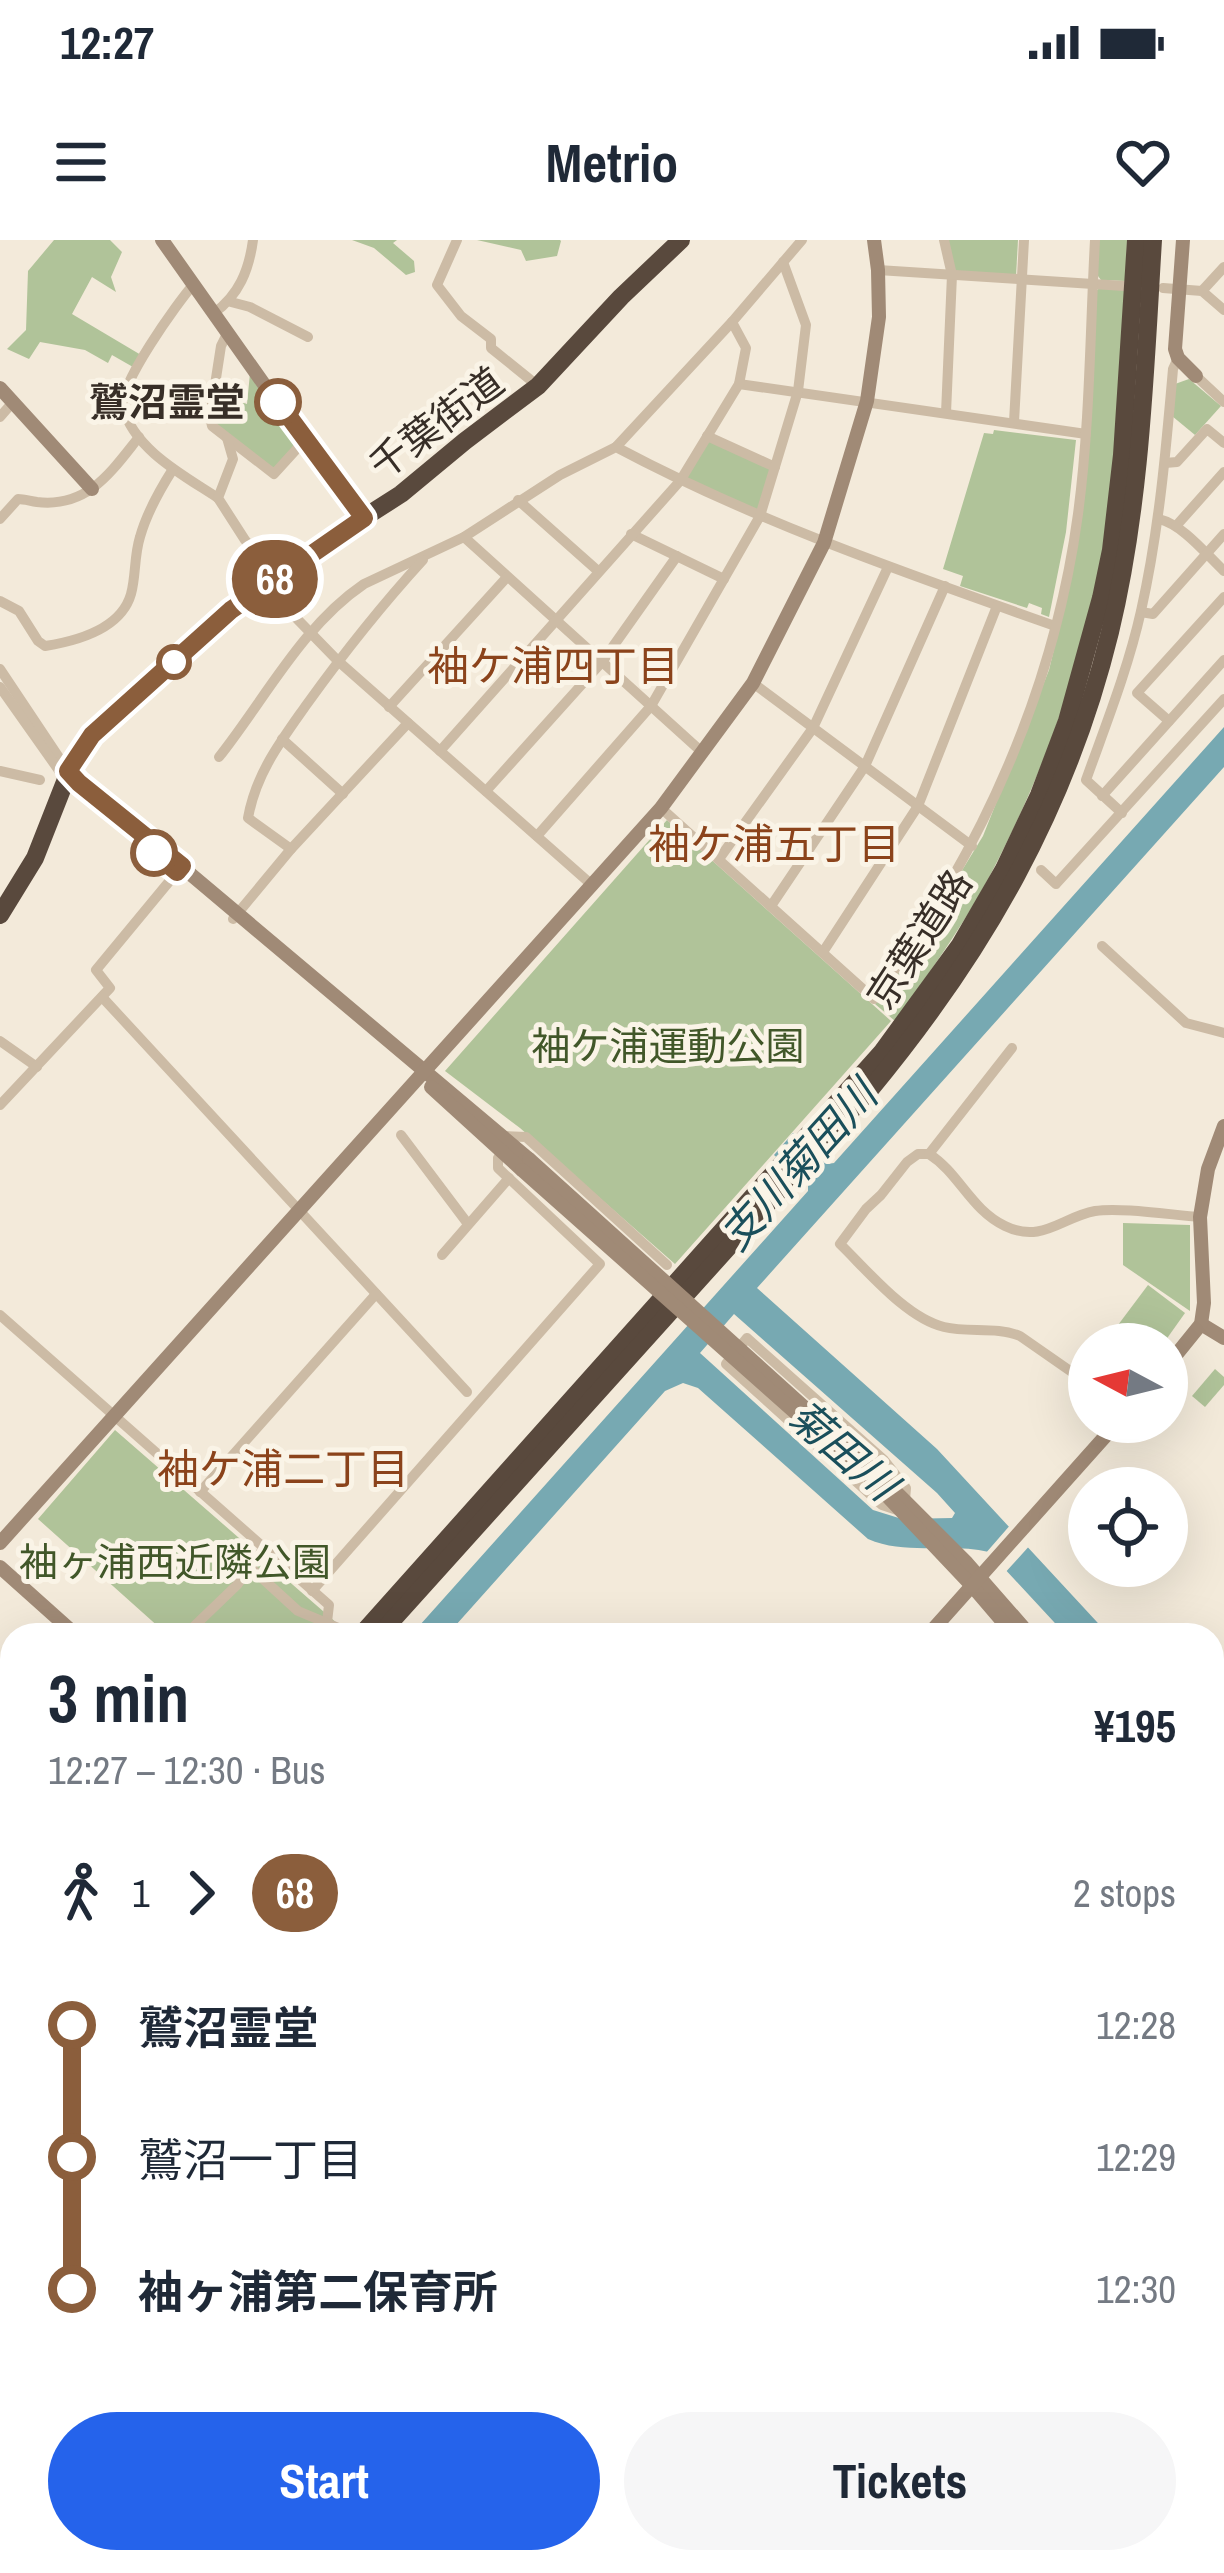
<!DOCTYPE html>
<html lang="en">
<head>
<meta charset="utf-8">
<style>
	:root { --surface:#fff; --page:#f6f6f7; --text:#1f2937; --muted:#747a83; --accent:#2563eb }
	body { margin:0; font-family:"Archivo Narrow","Noto Sans JP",sans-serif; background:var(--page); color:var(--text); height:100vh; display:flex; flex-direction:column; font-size:45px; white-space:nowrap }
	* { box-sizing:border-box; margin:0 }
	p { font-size:39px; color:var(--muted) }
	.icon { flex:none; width:66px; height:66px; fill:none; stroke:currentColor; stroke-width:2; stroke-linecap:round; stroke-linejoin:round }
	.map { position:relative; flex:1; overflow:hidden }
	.details { position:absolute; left:0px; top:1383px; width:1224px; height:951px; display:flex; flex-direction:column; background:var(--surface); border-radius:36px 36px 0 0; box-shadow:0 12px 48px #0002 }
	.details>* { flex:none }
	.badge { padding:0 24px; border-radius:39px; font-size:42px; line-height:78px }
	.needle { width:78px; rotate:277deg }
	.fabs { position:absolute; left:1068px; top:1083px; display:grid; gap:24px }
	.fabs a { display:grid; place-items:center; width:120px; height:120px; border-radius:50%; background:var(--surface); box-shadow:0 12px 48px #0002; font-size:60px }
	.map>.badge { position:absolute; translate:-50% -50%; box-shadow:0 0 0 6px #fff }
	.legs { display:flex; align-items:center; gap:18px; height:132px; padding:0 48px; font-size:39px }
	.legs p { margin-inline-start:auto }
	.head { display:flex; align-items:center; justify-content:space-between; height:204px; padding:0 48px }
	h1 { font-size:66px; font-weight:700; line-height:90px }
	.button { display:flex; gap:24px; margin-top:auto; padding:24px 48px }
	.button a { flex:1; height:138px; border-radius:72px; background:var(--accent); color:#fff; font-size:48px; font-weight:700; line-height:138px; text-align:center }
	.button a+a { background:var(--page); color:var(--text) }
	ul { padding:0 48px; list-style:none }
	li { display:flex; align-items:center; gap:42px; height:132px; font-size:45px }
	li i { display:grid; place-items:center; width:18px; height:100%; margin:0 15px; background:currentColor }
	li i::after { content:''; width:30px; height:30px; margin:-15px; border:9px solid; border-radius:50%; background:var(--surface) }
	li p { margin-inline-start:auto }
	li:first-child i { background:linear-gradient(#0000 50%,currentColor 0) }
	li:last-child i { background:linear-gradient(currentColor 50%,#0000 0) }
	.status { display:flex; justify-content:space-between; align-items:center; height:84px; padding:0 60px; background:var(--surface); direction:ltr }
	.status svg { height:33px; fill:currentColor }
	header { display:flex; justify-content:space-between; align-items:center; height:156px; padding:0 48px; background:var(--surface); font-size:54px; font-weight:700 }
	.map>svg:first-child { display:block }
	.green { fill:#b0c399 }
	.plaza { fill:#ecdec0 }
	.water { fill:#77a9b2; fill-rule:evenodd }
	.pier { fill:#f3eada }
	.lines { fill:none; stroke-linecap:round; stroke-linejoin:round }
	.street { stroke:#ccbba5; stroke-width:10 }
	.secondary { stroke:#a08a76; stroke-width:14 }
	.highway { stroke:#59493d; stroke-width:18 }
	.rail-casing { stroke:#372e27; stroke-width:8 }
	.rail { stroke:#faf4e7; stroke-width:3; stroke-dasharray:9; stroke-linecap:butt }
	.secondary-bridge { stroke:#a08a76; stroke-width:14 }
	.line-1-casing { stroke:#fff; stroke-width:27 }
	.line-1 { stroke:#8b5e3c; stroke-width:18 }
	.stop-1-dot { fill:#fff; stroke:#8b5e3c; stroke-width:6 }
	.labels { text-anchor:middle; stroke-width:10; stroke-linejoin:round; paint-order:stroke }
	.stop-label { font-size:39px; font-weight:bold; fill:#372e27; stroke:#faf4e7; text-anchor:end }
	.street-label { font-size:39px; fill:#372e27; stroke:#faf4e7 }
	.park-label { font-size:39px; fill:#415729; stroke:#faf4e7 }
	.neighbourhood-label { font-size:42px; fill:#8b431b; stroke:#faf4e7 }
	.water-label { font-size:42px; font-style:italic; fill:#1a4f5b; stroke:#faf4e7 }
</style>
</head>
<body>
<div class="status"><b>12:27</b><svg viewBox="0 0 49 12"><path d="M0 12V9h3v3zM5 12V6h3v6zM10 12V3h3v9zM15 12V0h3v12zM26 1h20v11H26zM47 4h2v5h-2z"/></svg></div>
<header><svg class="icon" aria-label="menu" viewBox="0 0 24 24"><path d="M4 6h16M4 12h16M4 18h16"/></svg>Metrio<svg class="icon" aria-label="heart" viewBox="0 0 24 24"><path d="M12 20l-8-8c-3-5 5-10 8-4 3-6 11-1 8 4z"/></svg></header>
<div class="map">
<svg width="1224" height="2333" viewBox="0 0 1224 2333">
	<rect width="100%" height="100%" fill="#f3eada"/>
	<!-- green -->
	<g class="green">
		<path d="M54 0H110L122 12 111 37 116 52 92 37 72 74 141 115 133 127 112 115 108 123 85 110 40 102 29 119 7 109 26 90 28 31Z"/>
		<path d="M352 0H397L393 3 414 21 415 32 406 35 374 8Z"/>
		<path d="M477 0H560L561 1 557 16 526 21 521 10Z"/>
		<path d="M948 0H1018L1016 36 955 31Z"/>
		<path d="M1098 0H1127L1126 41 1101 40 1098 36Z"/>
		<path d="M1100 48 1125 49C1120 119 1118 190 1110 260 1096 383 1055 508 999 618 971 675 932 729 895 781L875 764 903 727 983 596 1049 430 1069 347 1097 50Z"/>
		<path d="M251 123 304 201 274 234 212 186 214 153 247 164Z"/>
		<path d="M1189 139 1221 166 1195 195 1172 176 1175 144Z"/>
		<path d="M994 190 1076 200 1066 292 1049 377 1041 374 1042 368 1029 363 1027 368 960 346 963 336 943 329 984 193 993 194Z"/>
		<path d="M708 200 770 229 757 271 685 239Z"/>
		<path d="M667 580 891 781 675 1024 520 888 445 831Z"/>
		<path d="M1123 983 1190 985V1071L1123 1025Z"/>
		<path d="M1148 1045 1185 1073 1163 1104H1144L1118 1085Z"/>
		<path d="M1215 1129 1224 1137V1145L1205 1167 1192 1156Z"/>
		<path d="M115 1190 339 1385 330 1395H163L161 1389 38 1279Z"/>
		<path d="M1224 1791V1860L1212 1872V1804Z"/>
		<path d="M611 2322H792L782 2333H601Z"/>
	</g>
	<!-- plaza -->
	<path class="plaza" d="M1224 2132V2207L1212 2196V2144Z"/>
	<!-- water -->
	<path class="water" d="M1224 487V527L757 1048 937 1209 1109 1395H1066L989 1312C949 1302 907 1316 868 1299L698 1148 683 1143 665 1151 447 1395H411L808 951V945L774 915 793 893 827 924 834 923ZM734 1074 937 1253 955 1273 952 1278 902 1279 873 1270 700 1113Z"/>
	<!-- pier -->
	<path class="pier" d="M1012 1283 1032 1303 1003 1335 981 1315 985 1314Z"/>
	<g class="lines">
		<!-- street -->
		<g class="street">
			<path d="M457 0 437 45 461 76 491 99V108L538 146"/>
			<path d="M944 0 952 35 946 173"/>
			<path d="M878 30 1124 46"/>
			<path d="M193 45C178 62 117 147 123 167 134 210 185 236 218 258"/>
			<path d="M1163 48 1202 51 1224 70"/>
			<path d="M1202 51 1224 27"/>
			<path d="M231 62 250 67 308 97"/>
			<path d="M214 73C239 55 249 30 253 0"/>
			<path d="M228 92 221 106 210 177 212 186 274 234 304 201"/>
			<path d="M1196 136 1224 162"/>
			<path d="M739 144 1086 194"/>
			<path d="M0 177 13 162"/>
			<path d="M1014 182 1024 0"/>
			<path d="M707 196 775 227"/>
			<path d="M227 198 233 219 218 258 245 300 278 338"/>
			<path d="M616 207 732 82 802 0"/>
			<path d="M1165 223 1177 222 1207 189 1224 203"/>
			<path d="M518 260 598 331"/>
			<path d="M0 279 18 259C24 259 30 261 37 262 88 268 111 232 139 197"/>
			<path d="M1159 279C1183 285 1205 313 1224 331"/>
			<path d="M1176 286 1224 232"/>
			<path d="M631 294 724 339"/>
			<path d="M464 297 703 513"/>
			<path d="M265 346 338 421 592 645"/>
			<path d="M0 361 19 371 38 401 45 406C77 401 121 389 131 354 136 336 134 316 140 297 147 272 159 251 173 229"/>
			<path d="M1141 372 1153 374 1224 294"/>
			<path d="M0 429 68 531"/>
			<path d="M753 443 972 606"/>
			<path d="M0 447 65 539"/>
			<path d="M389 467 507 337"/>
			<path d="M1169 481 1137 453 1224 357"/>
			<path d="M282 499 343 554"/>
			<path d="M440 511 680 241 739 144 746 108 732 82"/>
			<path d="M219 517C265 459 302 386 364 344L464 297 560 235 616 207C757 282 905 333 1055 386"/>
			<path d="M0 531 40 540"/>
			<path d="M486 551 602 422 677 316"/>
			<path d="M1102 556 1224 420"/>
			<path d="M661 568 874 759C979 615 1054 452 1078 274 1090 184 1090 91 1095 0"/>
			<path d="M1122 573 1086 540C1106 484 1128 429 1141 371 1159 291 1166 210 1173 129L1178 118"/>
			<path d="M537 596 651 466 760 276 798 151 806 85 783 22"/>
			<path d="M291 609 248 578C256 533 281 501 307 464 343 414 381 366 423 320"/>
			<path d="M719 619 813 488 888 327"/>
			<path d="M1041 630 1056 644 1224 459"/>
			<path d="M771 666 865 526 945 346"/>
			<path d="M233 679 291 609 408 483"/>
			<path d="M1102 706 1186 783 1224 793"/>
			<path d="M823 712 918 566 997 366"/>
			<path d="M102 757 467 1152"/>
			<path d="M0 801 37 827"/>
			<path d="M1012 808 929 914H918L907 922 881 955 866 969 840 1004C867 1030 906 1078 944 1087 969 1093 996 1086 1020 1096L1089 1144"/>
			<path d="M0 865 110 748 96 730 182 626"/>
			<path d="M401 895 468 984"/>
			<path d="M503 896 526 897 667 1025"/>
			<path d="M929 914C959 933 971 970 1005 986 1042 1004 1062 977 1095 971 1120 967 1172 975 1200 977"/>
			<path d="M442 1015 509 938"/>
			<path d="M0 1075 329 1365 327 1382 317 1395"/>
			<path d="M200 1252 376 1054"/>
			<path d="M897 1270 882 1265 726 1124 747 1098 884 1220 906 1248 905 1260"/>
			<path d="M223 1315 250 1327 298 1371 341 1389V1392"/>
			<path d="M312 1351 600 1024 498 928V918L502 912"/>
			<path d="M185 1395 237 1345 264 1308"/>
			<path d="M0 1625 12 1636"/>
			<path d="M0 1722 12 1712"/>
			<path d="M0 1867 12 1853"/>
			<path d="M0 2013 12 2025"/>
			<path d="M182 2322 197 2333"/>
			<path d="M279 2322 294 2333"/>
			<path d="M122 2333 130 2322"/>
			<path d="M459 2333 467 2322"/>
			<path d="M525 2333 534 2322"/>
			<path d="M594 2333 605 2322"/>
		</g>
		<!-- secondary -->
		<g class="secondary">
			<path d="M162 0 304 201 364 278"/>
			<path d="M1183 0 1175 109 1178 118 1196 136"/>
			<path d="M0 148 92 249"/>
			<path d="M68 531 529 919"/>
			<path d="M431 847 522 930"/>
			<path d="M1201 1084 1224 1098"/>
			<path d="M1167 1126 1201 1084 1204 1063 1200 977 1208 929 1224 886"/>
			<path d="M876 1232 967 1323 1030 1395"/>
			<path d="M870 1238 973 1347 1014 1395"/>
			<path d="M0 1303 661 568 753 443 824 303 867 161 879 77 878 30 874 0"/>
			<path d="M0 1327 76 1395"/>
			<path d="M928 1395 1118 1182"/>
			<path d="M1212 1496 1224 1483"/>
			<path d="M1212 1606 1224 1620"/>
			<path d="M1212 1626 1224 1640"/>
			<path d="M0 2053 12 2062"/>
			<path d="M0 2067 12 2077"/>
			<path d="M353 2322 368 2333"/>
			<path d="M372 2322 387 2333"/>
			<path d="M1144 2322 1156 2333"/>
			<path d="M55 2333 63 2322"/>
			<path d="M410 2333 420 2322"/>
			<path d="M1027 2333 1040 2322"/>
		</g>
		<!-- highway -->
		<g class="highway">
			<path d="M0 675 35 618 74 519 92 495 231 371 340 293 401 254 465 201 538 146 621 57 681 0"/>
			<path d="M361 1395 882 812 960 705 1004 629 1039 555 1067 481 1101 358 1111 310 1122 215 1136 0"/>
			<path d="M379 1395 869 851C984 712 1067 568 1110 392 1141 264 1145 130 1153 0"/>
			<path d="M0 1774 12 1764"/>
			<path d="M0 1790 12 1780"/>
			<path d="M1212 1896 1224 1883"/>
			<path d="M1212 1945 1224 1933"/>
			<path d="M1212 1975 1224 1963"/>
			<path d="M1212 2024 1224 2011"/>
			<path d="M798 2333 809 2322"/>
			<path d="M844 2333 854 2322"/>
			<path d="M875 2333 885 2322"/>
			<path d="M920 2333 930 2322"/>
		</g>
		<defs>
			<g id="rail">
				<path d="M1212 2069 1224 2056"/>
				<path d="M1212 2109 1224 2097"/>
				<path d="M959 2333 969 2322"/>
				<path d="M990 2333 1001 2322"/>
			</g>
		</defs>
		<!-- rail casing -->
		<use href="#rail" class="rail-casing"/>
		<!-- rail -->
		<use href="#rail" class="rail"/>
		<!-- secondary-bridge -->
		<g class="secondary-bridge">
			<path d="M529 919 876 1232"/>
			<path d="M522 930 852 1223"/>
		</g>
	</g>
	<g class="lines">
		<defs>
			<path id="line-1" d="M154 613 177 632 182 626 79 543 68 531 92 495 231 370 364 278 278 162"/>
		</defs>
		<!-- line-1 casing -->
		<use href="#line-1" class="line-1-casing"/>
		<!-- line-1 -->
		<use href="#line-1" class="line-1"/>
	</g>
	<!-- markers -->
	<g class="stop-1-dot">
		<circle cx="278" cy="162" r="21"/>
		<circle cx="174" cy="422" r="15"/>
		<circle cx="154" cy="613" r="21"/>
	</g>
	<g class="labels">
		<!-- stop labels -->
		<g class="stop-label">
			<text x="245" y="176">鷲沼霊堂</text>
		</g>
		<!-- street labels -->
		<g class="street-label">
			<text transform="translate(436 183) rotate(-37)" y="14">千葉街道</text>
			<text transform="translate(919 699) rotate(-57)" y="14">京葉道路</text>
		</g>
		<!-- park labels -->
		<g class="park-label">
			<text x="668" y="820">袖ケ浦運動公園</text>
			<text x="175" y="1336">袖ヶ浦西近隣公園</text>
		</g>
		<!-- neighbourhood labels -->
		<g class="neighbourhood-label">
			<text x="553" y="441">袖ケ浦四丁目</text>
			<text x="774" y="619">袖ケ浦五丁目</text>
			<text x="283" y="1244">袖ケ浦二丁目</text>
		</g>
		<!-- water labels -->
		<g class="water-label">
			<text transform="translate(798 925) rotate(-48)" y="15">支川菊田川</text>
			<text transform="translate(843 1210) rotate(41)" y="15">菊田川</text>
		</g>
	</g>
</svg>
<div class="fabs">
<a><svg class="needle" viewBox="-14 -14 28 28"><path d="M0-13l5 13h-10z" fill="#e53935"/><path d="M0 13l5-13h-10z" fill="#747a83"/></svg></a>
<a><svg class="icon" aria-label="locate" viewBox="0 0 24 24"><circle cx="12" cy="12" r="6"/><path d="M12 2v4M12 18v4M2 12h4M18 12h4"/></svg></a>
</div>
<b class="badge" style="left:275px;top:339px;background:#8b5e3c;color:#fff">68</b>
<section class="details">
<div class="head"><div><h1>3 min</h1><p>12:27 – 12:30 · Bus</p></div><b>¥195</b></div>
<div class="legs"><svg class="icon" aria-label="walk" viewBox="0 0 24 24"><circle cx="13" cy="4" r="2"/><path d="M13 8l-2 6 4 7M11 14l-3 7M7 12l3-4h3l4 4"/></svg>1<svg class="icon" aria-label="forward" viewBox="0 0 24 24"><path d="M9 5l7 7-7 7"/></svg><b class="badge" style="background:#8b5e3c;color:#fff">68</b><p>2 stops</p></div>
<ul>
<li><i style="color:#8b5e3c"></i><b>鷲沼霊堂</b><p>12:28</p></li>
<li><i style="color:#8b5e3c"></i><span>鷲沼一丁目</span><p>12:29</p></li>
<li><i style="color:#8b5e3c"></i><b>袖ヶ浦第二保育所</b><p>12:30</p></li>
</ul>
<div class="button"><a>Start</a><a>Tickets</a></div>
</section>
</div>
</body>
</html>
